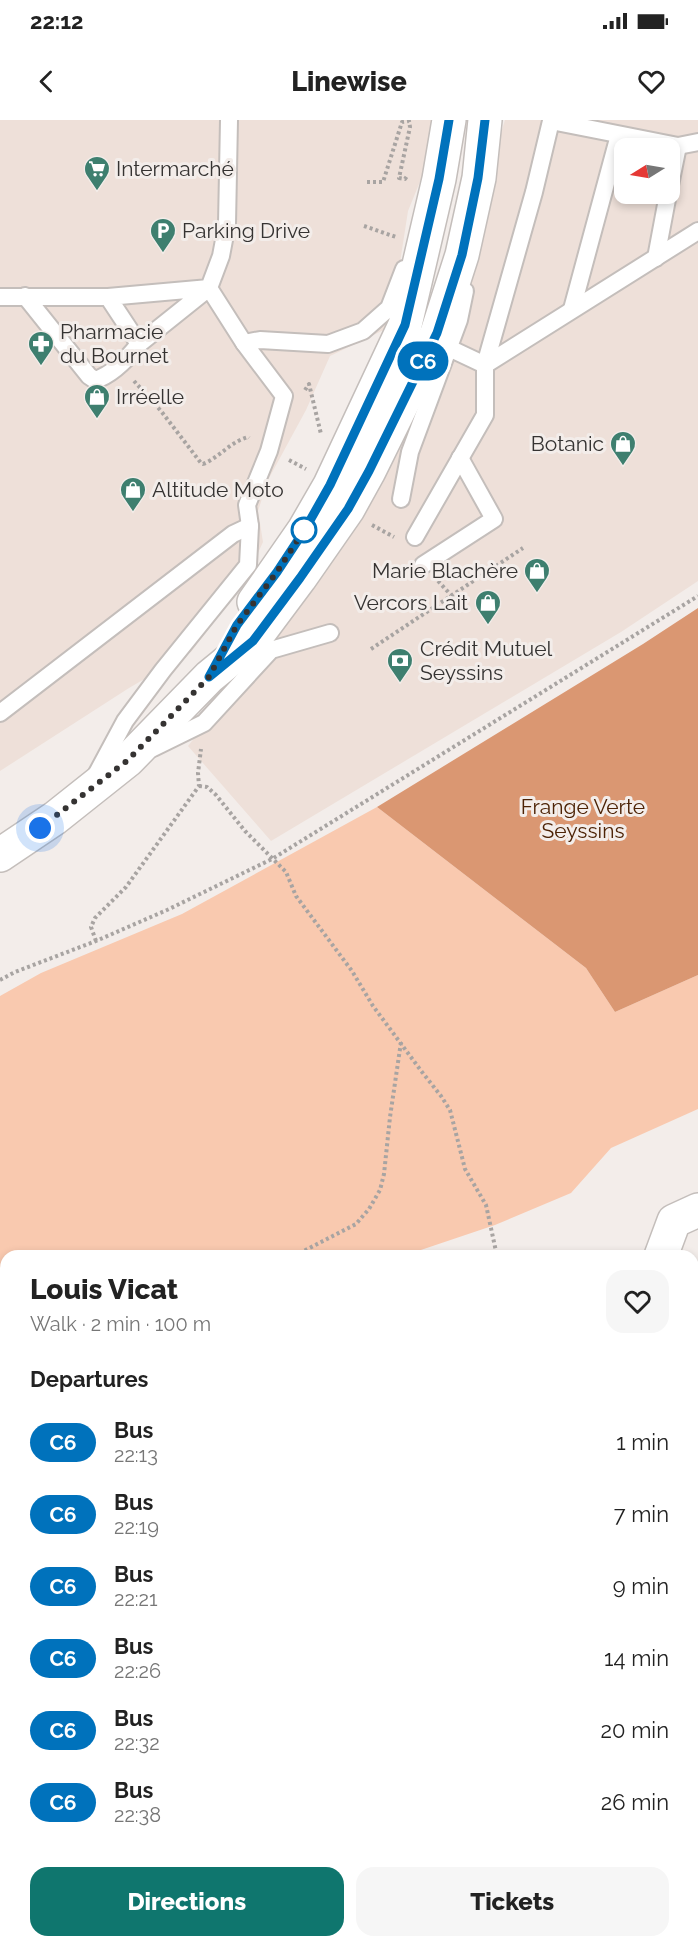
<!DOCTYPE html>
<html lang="en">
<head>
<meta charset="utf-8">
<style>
	:root { --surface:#fff; --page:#f6f6f6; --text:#222; --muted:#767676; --accent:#0f766e }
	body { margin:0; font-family:Raleway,sans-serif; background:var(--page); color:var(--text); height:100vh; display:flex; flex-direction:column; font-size:22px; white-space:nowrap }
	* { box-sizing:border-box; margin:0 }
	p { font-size:20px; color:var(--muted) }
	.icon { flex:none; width:33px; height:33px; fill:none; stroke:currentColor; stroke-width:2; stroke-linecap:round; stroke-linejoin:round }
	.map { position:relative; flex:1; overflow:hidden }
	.sheet { position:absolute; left:0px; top:1130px; width:699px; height:698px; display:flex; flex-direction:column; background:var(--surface); border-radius:18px 18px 0 0; box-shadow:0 3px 9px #0003 }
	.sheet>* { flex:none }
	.badge { padding:0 12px; border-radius:20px; font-size:21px; line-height:39px }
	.needle { width:39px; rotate:259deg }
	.buttons { position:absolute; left:614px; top:18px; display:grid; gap:12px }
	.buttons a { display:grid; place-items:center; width:66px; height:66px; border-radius:12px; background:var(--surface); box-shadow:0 3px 9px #0003; font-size:30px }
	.you { position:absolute; width:30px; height:30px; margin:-15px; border:4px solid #fff; border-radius:50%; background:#1a73e8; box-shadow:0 0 0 9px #1a73e833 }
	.map>.badge { position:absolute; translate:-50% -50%; box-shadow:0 0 0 3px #fff }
	h2 { padding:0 30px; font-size:22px; line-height:54px }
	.round { display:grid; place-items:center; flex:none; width:63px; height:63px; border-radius:18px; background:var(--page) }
	.headline { display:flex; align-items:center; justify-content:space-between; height:102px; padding:0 30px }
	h1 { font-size:28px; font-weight:800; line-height:45px }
	.primary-button { display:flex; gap:12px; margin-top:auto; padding:12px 30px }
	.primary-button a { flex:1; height:69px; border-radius:18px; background:var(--accent); color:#fff; font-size:24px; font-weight:800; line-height:69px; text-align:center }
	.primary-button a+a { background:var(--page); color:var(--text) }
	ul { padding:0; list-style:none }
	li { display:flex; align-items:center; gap:18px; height:72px; padding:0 30px }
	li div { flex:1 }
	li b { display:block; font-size:22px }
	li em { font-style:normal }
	li .badge { min-width:66px; font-weight:700; text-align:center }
	.status { display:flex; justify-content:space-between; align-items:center; height:42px; padding:0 30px; background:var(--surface); direction:ltr }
	.status svg { height:16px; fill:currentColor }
	header { display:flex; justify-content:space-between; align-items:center; height:78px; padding:0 30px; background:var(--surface); font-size:27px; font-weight:800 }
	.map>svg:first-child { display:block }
	.built { fill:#eee0d9; fill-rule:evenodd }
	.green { fill:#f9c9af }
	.forest { fill:#da9772 }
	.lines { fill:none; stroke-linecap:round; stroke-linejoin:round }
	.service-casing { stroke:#c4bebb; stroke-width:20 }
	.minor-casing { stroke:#c4bebb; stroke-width:36 }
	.secondary-casing { stroke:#c4bebb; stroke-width:36 }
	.path { stroke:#a8a4a2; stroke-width:4; stroke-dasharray:3 3; stroke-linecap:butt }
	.service { stroke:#fff; stroke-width:16 }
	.minor { stroke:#fff; stroke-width:33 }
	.secondary { stroke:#fff; stroke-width:33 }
	.line-casing { stroke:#fff; stroke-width:14 }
	.line { stroke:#0072bc; stroke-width:9 }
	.walk { stroke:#353332; stroke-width:6; stroke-dasharray:0 10.8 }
	.stop-dot { fill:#fff; stroke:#0072bc; stroke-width:3 }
	.labels { text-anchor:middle; stroke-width:6; stroke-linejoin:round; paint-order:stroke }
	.poi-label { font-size:21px; fill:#353332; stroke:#f3edea; text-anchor:start }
	.park-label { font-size:21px; fill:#4d2306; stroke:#f3edea }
</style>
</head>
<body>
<div class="status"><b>22:12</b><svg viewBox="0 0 49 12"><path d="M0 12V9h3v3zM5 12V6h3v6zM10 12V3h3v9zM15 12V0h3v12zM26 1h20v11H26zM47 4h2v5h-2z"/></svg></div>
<header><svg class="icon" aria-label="back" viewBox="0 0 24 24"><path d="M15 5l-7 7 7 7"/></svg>Linewise<svg class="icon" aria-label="heart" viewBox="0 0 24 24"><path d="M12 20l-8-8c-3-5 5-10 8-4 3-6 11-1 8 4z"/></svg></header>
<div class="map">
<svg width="698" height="1826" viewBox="0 0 698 1826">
	<rect width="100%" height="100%" fill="#f3edea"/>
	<!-- built -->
	<g class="built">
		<path d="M0 0H437L439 15 408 91 390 207 330 236 306 290 268 360 258 391 263 422 244 463 191 532 129 568 0 651Z"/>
		<path d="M505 0H698V461L621 512 271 721 188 626 291 497 429 251ZM624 28H669V74H624Z"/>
	</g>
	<!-- green -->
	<path class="green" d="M377 687 586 848 615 892 698 855V989L611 1028 571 1073 495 1105 406 1135 6 1136V1336L0 1338V876L41 853 182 794Z"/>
	<!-- forest -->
	<path class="forest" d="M698 488V855L615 892 586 848 377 687 643 524Z"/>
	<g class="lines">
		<defs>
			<g id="service">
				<path d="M669 70 678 26"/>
				<path d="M656 138 668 74"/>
				<path d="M209 168 108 177 139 224 209 168 221 136 227 104 229 0"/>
				<path d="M209 168 244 223"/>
				<path d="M25 176 89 256 95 260C112 255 128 238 139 224"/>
				<path d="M0 177H108"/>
				<path d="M572 189 619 15"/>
				<path d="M449 228 485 245 534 72 551 1 678 26 698 22"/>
				<path d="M401 379 410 332 459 200 465 171"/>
				<path d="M415 417 485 295V245L698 111"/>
				<path d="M423 445 494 399 460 338"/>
				<path d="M0 593 233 414 250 406"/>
				<path d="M153 628 204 603 271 530 330 513"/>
				<path d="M96 655 125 601 163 550 248 445 250 406 247 385 269 331 284 276 244 223 260 220 328 224 363 211 389 188 404 149"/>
			</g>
			<g id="minor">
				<path d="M661 1136 674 1101 698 1090"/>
				<path d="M693 1280 698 1285"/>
				<path d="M693 1456H698"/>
				<path d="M693 1634H698"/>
				<path d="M0 1764 6 1762"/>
				<path d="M673 1826 688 1821"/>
			</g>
			<g id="secondary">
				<path d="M254 482 304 410 330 365 405 205 439 59 449 0"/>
				<path d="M0 735 55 698 128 640 209 557 253 521 300 458 348 389 369 351 437 213 462 135 479 58 485 0"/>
			</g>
		</defs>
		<!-- service casing -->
		<use href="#service" class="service-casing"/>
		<!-- minor casing -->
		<use href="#minor" class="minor-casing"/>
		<!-- secondary casing -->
		<use href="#secondary" class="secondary-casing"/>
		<!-- path -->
		<g class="path">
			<path d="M367 62H383L402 2 409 1 410 7 399 58 405 59 407 56"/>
			<path d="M364 106 396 117"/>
			<path d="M134 261 161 291 201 343 203 344C220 337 230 322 248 317L249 318"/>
			<path d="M305 270 309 264 321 314"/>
			<path d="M289 340 306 349"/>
			<path d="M372 405 394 417"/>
			<path d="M438 461 451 475"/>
			<path d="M371 529 523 428"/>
			<path d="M199 666 207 667 216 675 245 711 286 752 296 776 352 851 373 886 422 952 441 976 450 990 465 1049 486 1085 497 1136"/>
			<path d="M96 821 91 807 95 798 126 767 199 666 198 653 201 629"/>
			<path d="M0 860 15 852 96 821 167 790 272 739 698 476"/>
			<path d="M294 1136 356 1104 369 1089 380 1070 384 1054 390 997 401 922"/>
			<path d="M0 1311 6 1308"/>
		</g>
		<!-- service -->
		<use href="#service" class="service"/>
		<!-- minor -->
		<use href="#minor" class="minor"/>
		<!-- secondary -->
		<use href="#secondary" class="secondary"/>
	</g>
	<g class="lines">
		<defs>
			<path id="line" d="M449 0 439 59 405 205 330 365 304 411 277 452 237 505 209 557 253 521 300 458 348 389 369 351 437 213 462 135 478 58 485 0"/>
		</defs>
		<!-- line casing -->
		<use href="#line" class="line-casing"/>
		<!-- line -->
		<use href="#line" class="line"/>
		<!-- walk -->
		<path class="walk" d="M40 708 128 640 209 557 237 505 277 452 304 410"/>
	</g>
	<!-- icons -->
	<defs>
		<symbol id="supermarket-pin" viewBox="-11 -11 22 30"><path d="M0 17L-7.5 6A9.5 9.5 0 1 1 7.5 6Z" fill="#3e7f6f" stroke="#f3edea"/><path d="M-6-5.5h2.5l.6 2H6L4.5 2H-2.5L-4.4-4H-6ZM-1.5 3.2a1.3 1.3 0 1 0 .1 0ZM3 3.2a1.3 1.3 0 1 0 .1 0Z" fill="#fff"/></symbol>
		<symbol id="parking-pin" viewBox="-11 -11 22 30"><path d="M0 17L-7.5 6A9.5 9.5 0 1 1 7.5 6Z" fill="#3e7f6f" stroke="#f3edea"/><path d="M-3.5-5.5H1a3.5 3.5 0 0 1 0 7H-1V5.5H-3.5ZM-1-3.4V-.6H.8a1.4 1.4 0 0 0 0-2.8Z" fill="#fff"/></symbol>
		<symbol id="pharmacy-pin" viewBox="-11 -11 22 30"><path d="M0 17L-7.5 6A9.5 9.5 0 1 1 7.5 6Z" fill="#3e7f6f" stroke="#f3edea"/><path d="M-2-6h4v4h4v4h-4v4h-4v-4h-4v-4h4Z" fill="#fff"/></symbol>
		<symbol id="shop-pin" viewBox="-11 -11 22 30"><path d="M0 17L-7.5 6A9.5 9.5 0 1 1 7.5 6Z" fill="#3e7f6f" stroke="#f3edea"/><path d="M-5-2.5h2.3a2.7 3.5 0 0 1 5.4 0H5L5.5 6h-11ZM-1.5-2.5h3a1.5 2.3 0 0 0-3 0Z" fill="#fff"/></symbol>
		<symbol id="bank-pin" viewBox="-11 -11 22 30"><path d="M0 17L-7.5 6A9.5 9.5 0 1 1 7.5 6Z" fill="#3e7f6f" stroke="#f3edea"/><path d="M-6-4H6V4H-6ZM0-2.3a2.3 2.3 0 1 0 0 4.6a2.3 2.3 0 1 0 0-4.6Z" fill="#fff"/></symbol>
	</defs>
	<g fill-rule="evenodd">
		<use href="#supermarket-pin" x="82" y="34" width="30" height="40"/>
		<use href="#parking-pin" x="148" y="96" width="30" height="40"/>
		<use href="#pharmacy-pin" x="26" y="209" width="30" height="40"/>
		<use href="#shop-pin" x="82" y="262" width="30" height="40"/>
		<use href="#shop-pin" x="608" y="309" width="30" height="40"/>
		<use href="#shop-pin" x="118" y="355" width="30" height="40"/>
		<use href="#shop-pin" x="522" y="436" width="30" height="40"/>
		<use href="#shop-pin" x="473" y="468" width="30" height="40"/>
		<use href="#bank-pin" x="385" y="526" width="30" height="40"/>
	</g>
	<!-- markers -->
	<circle class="stop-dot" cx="304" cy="410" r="12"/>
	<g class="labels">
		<!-- poi labels -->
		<g class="poi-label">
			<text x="116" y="56">Intermarché</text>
			<text x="182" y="118">Parking Drive</text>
			<text x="60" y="219">Pharmacie<tspan x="60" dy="24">du Bournet</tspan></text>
			<text x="116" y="284">Irréelle</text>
			<text x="604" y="331" text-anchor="end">Botanic</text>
			<text x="152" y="377">Altitude Moto</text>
			<text x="518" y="458" text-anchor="end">Marie Blachère</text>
			<text x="468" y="490" text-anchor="end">Vercors Lait</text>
			<text x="420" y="536">Crédit Mutuel<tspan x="420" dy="24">Seyssins</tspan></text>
		</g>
		<!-- park labels -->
		<g class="park-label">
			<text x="583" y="694">Frange Verte<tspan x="583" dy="24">Seyssins</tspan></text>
		</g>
	</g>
</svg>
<div class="buttons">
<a><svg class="needle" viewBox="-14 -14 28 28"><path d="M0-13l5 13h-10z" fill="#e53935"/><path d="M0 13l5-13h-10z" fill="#767676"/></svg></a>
</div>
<div class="you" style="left:40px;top:708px"></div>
<b class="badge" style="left:423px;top:241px;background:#0072bc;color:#fff">C6</b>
<section class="sheet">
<div class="headline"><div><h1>Louis Vicat</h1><p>Walk · 2 min · 100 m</p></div><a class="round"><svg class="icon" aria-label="heart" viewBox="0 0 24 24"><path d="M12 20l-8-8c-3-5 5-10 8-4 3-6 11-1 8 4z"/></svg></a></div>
<h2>Departures</h2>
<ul>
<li><span class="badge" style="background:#0072bc;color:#fff">C6</span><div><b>Bus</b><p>22:13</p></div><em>1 min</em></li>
<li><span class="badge" style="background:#0072bc;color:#fff">C6</span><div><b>Bus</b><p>22:19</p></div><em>7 min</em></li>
<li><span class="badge" style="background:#0072bc;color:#fff">C6</span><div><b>Bus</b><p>22:21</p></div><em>9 min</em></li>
<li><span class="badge" style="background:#0072bc;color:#fff">C6</span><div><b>Bus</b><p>22:26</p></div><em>14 min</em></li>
<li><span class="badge" style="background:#0072bc;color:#fff">C6</span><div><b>Bus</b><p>22:32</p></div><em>20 min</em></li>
<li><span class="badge" style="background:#0072bc;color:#fff">C6</span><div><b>Bus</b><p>22:38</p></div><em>26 min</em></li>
</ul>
<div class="primary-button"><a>Directions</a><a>Tickets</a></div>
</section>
</div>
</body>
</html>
